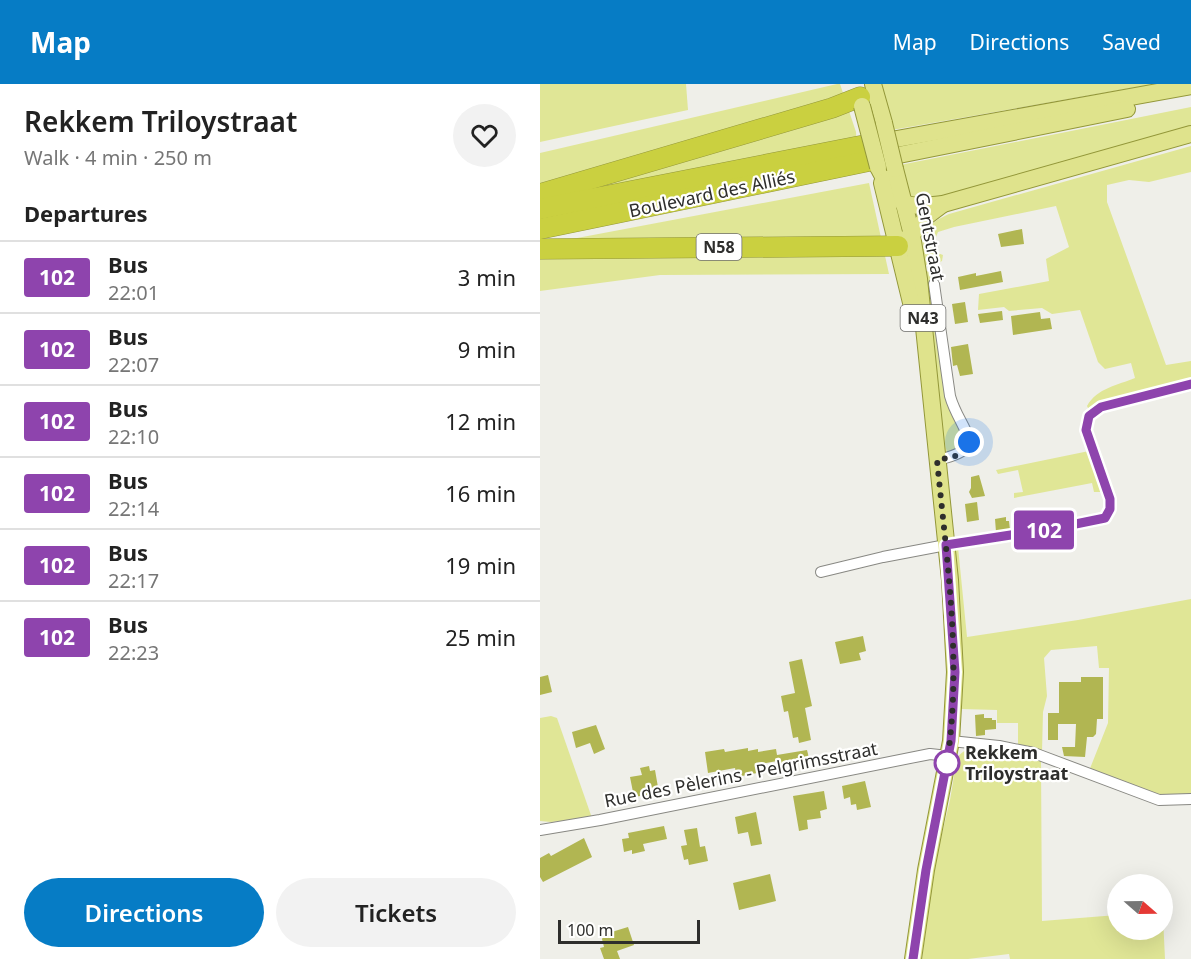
<!DOCTYPE html>
<html lang="en">
<head>
<meta charset="utf-8">
<style>
	:root { --surface:#fff; --page:#f2f2f2; --text:#222; --muted:#767676; --line:#e0e0e0; --accent:#067cc5 }
	body { margin:0; font-family:"Noto Sans",sans-serif; background:var(--page); color:var(--text); height:100vh; display:flex; flex-direction:column; font-size:22px; white-space:nowrap }
	* { box-sizing:border-box; margin:0 }
	p { font-size:20px; color:var(--muted) }
	.icon { flex:none; width:33px; height:33px; fill:none; stroke:currentColor; stroke-width:2; stroke-linecap:round; stroke-linejoin:round }
	.map { position:relative; flex:1; overflow:hidden }
	.panel { display:flex; flex-direction:column; background:var(--surface); width:540px }
	.panel>* { flex:none }
	.badge { padding:0 12px; border-radius:4px; font-size:21px; line-height:39px }
	.needle { width:39px; rotate:110deg }
	.controls { position:absolute; left:567px; top:790px; display:grid; gap:12px }
	.controls a { display:grid; place-items:center; width:66px; height:66px; border-radius:50%; background:var(--surface); box-shadow:0 6px 24px #0002; font-size:30px }
	.scale { position:absolute; left:18px; bottom:15px; width:142px; box-sizing:border-box; padding-left:6px; border:3px solid #2e2e2c; border-top:0; font-size:16px; line-height:21px; white-space:nowrap; color:#2e2e2c; -webkit-text-stroke:4px #fffffe; paint-order:stroke }
	.you { position:absolute; width:30px; height:30px; margin:-15px; border:4px solid #fff; border-radius:50%; background:#1a73e8; box-shadow:0 0 0 9px #1a73e833 }
	.map>.badge { position:absolute; translate:-50% -50%; box-shadow:0 0 0 3px #fff }
	h2 { padding:0 24px; font-size:22px; line-height:54px }
	.round { display:grid; place-items:center; flex:none; width:63px; height:63px; border-radius:32px; background:var(--page) }
	.headline { display:flex; align-items:center; justify-content:space-between; height:102px; padding:0 24px }
	h1 { font-size:28px; font-weight:600; line-height:45px }
	.cta { display:flex; gap:12px; margin-top:auto; padding:12px 24px }
	.cta a { flex:1; height:69px; border-radius:36px; background:var(--accent); color:#fff; font-size:24px; font-weight:600; line-height:69px; text-align:center }
	.cta a+a { background:var(--page); color:var(--text) }
	ul { padding:0; list-style:none }
	li { display:flex; align-items:center; gap:18px; height:72px; padding:0 24px; border-top:2px solid var(--line) }
	li div { flex:1 }
	li b { display:block; font-size:22px }
	li em { font-style:normal }
	li .badge { min-width:66px; font-weight:700; text-align:center }
	header { display:flex; align-items:center; gap:36px; box-sizing:border-box; height:84px; padding:0 30px; background:var(--accent); color:#fff }
	header strong { font-size:28px }
	nav { display:flex; gap:33px; margin-inline-start:auto; font-size:21px }
	main { display:flex; flex:1; min-height:0 }
	.map>svg:first-child { display:block }
	.green { fill:#e0e696 }
	.building { fill:#b1b652 }
	.lines { fill:none; stroke-linecap:round; stroke-linejoin:round }
	.lane-casing { stroke:#888883; stroke-width:7 }
	.street-casing { stroke:#888883; stroke-width:12 }
	.primary-casing { stroke:#939739; stroke-width:18 }
	.highway-casing { stroke:#939739; stroke-width:21 }
	.lane { stroke:#fff; stroke-width:5 }
	.street { stroke:#fff; stroke-width:10 }
	.primary { stroke:#dfe38c; stroke-width:16 }
	.highway { stroke:#cad040; stroke-width:20 }
	.primary-bridge-casing { stroke:#939739; stroke-width:18; stroke-linecap:butt }
	.primary-bridge { stroke:#dfe38c; stroke-width:16 }
	.line-casing { stroke:#fff; stroke-width:14 }
	.line { stroke:#8e44ad; stroke-width:9 }
	.walk { stroke:#2e2e2c; stroke-width:6; stroke-dasharray:0 10.8 }
	.stop-dot { fill:#fff; stroke:#8e44ad; stroke-width:3 }
	.labels { text-anchor:middle; stroke-width:4.5; stroke-linejoin:round; paint-order:stroke }
	.shield { fill:#fffffe; stroke:#6d6d6b; stroke-width:1.5 }
	.shield-label { font-size:16px; font-weight:bold; fill:#2e2e2c }
	.street-label { font-size:18px; fill:#2e2e2c; stroke:#fffffe }
	.stop-label { font-size:18px; font-weight:bold; fill:#2e2e2c; stroke:#fffffe; text-anchor:start }
</style>
</head>
<body>
<header>
<strong>Map</strong>
<nav><a>Map</a><a>Directions</a><a>Saved</a></nav>
</header>
<main>
<section class="panel">
<div class="headline"><div><h1>Rekkem Triloystraat</h1><p>Walk · 4 min · 250 m</p></div><a class="round"><svg class="icon" aria-label="heart" viewBox="0 0 24 24"><path d="M12 20l-8-8c-3-5 5-10 8-4 3-6 11-1 8 4z"/></svg></a></div>
<h2>Departures</h2>
<ul>
<li><span class="badge" style="background:#8e44ad;color:#fff">102</span><div><b>Bus</b><p>22:01</p></div><em>3 min</em></li>
<li><span class="badge" style="background:#8e44ad;color:#fff">102</span><div><b>Bus</b><p>22:07</p></div><em>9 min</em></li>
<li><span class="badge" style="background:#8e44ad;color:#fff">102</span><div><b>Bus</b><p>22:10</p></div><em>12 min</em></li>
<li><span class="badge" style="background:#8e44ad;color:#fff">102</span><div><b>Bus</b><p>22:14</p></div><em>16 min</em></li>
<li><span class="badge" style="background:#8e44ad;color:#fff">102</span><div><b>Bus</b><p>22:17</p></div><em>19 min</em></li>
<li><span class="badge" style="background:#8e44ad;color:#fff">102</span><div><b>Bus</b><p>22:23</p></div><em>25 min</em></li>
</ul>
<div class="cta"><a>Directions</a><a>Tickets</a></div>
</section>
<div class="map">
<svg width="651" height="875" viewBox="0 0 651 875">
	<rect width="100%" height="100%" fill="#efefe9"/>
	<!-- green -->
	<g class="green">
		<path d="M0 0H146L148 26 0 58Z"/>
		<path d="M297 0H300L316 48 317 62 0 120V69Z"/>
		<path d="M340 0H614L352 46Z"/>
		<path d="M651 23V43L399 115 374 118 368 111 360 81Z"/>
		<path d="M651 62V88L609 98 589 96 567 101V118L626 281 651 277V297L560 319 550 328 547 322C557 304 578 301 595 294L591 279 565 285 558 278 540 226 512 230 502 224 469 227 464 223 438 226 439 210 509 197 506 175 529 163 516 122 414 143 398 148 392 163 395 168 403 171 402 177 394 181H384C380 153 382 142 409 130Z"/>
		<path d="M329 99 349 190 120 191 0 207V161Z"/>
		<path d="M390 187 404 294 424 351V365L404 369 384 188Z"/>
		<path d="M549 367 564 408H554L552 399 474 414V409L483 408 478 386 458 390 456 386Z"/>
		<path d="M418 463 427 553 538 536 651 515V711L618 710 549 687 568 639 569 584H559L557 562 511 566 504 574 507 612 503 628 502 668 478 663V639H457V626L421 625 414 464Z"/>
		<path d="M11 632 17 634 52 734 11 738 0 737V634Z"/>
		<path d="M438 664 501 677 502 837 577 831 578 846H622L623 833 625 875H470L469 870 428 875H382L394 783 410 716 417 674C423 666 428 665 438 664Z"/>
	</g>
	<!-- building -->
	<g class="building">
		<path d="M482 145 484 160 461 163 458 150Z"/>
		<path d="M461 187 463 198 420 206 418 193 436 189V192Z"/>
		<path d="M425 218 428 238 415 240 412 220Z"/>
		<path d="M462 227 463 236 440 239 438 230Z"/>
		<path d="M500 228 501 235 510 234 512 245 473 251 471 232Z"/>
		<path d="M428 260 433 290 420 292 417 281 413 282 411 263Z"/>
		<path d="M439 391 445 412 432 414 429 408 431 404V393Z"/>
		<path d="M437 418 439 436 427 438 425 420Z"/>
		<path d="M466 433V437H469L470 446 456 448 455 435Z"/>
		<path d="M323 552 326 567 319 569 321 576 300 580 295 558Z"/>
		<path d="M262 575 272 622 265 624 271 656 259 659 258 653 253 654 248 627 244 628 241 612 255 609 249 578Z"/>
		<path d="M8 591 12 608 0 611V593Z"/>
		<path d="M541 593H563V635H557L556 650 553 653H547L545 673 524 672 522 663H535L536 640H518V656H508V629H519V598H541Z"/>
		<path d="M444 630V634H452V636H456V645L445 646V651L436 652 435 631Z"/>
		<path d="M56 641 65 665 54 670 50 659 36 664 32 648Z"/>
		<path d="M208 664V667L218 665V668L236 665 237 671 267 666 270 678 238 683 237 677 220 680 222 688 197 693 195 684 168 689 165 668 184 665 185 668Z"/>
		<path d="M109 682 110 687 115 686 119 709 94 713 90 693 102 691 100 684Z"/>
		<path d="M325 697 331 723 317 726 316 720 311 721 310 713 304 715 302 702Z"/>
		<path d="M284 707 287 725 280 727 281 734 267 736 268 745 259 747 253 712Z"/>
		<path d="M216 728 222 760 211 762 208 748 198 750 195 733Z"/>
		<path d="M124 742 127 755 103 760 105 767 92 770V766L84 768 82 755 89 754 88 749Z"/>
		<path d="M157 744 160 763 165 762 168 777 149 781 148 775 144 776 141 762 147 761 144 746Z"/>
		<path d="M44 754 52 773 3 798 0 793V774L9 769 11 772Z"/>
		<path d="M230 790 236 817 199 826 193 799Z"/>
		<path d="M88 843 94 861 77 867 80 875H64L60 864 64 863 62 855 65 850Z"/>
	</g>
	<g class="lines">
		<defs>
			<path id="lane" d="M408 461 516 444 565 434 570 425V415L546 346 549 332 561 323 583 319 651 300"/>
			<g id="street">
				<path d="M394 200 410 312C420 348 452 364 397 376"/>
				<path d="M281 488 343 473 406 461"/>
				<path d="M411 657 459 662 494 669 619 716 651 715"/>
				<path d="M0 746 60 736 390 670 408 672"/>
			</g>
			<g id="primary">
				<path d="M333 0 344 39"/>
				<path d="M340 58 651 2"/>
				<path d="M344 74 587 25"/>
				<path d="M338 83C358 121 360 125 403 120L651 50"/>
				<path d="M355 85 372 151 379 195 410 496 415 588 411 657 386 786 373 875"/>
				<path d="M342 99 374 231"/>
				<path d="M365 156 379 143 387 132 403 120"/>
			</g>
			<g id="highway">
				<path d="M0 110 292 24 320 13"/>
				<path d="M0 125 340 58"/>
				<path d="M0 145 344 74"/>
				<path d="M0 165 358 162"/>
			</g>
		</defs>
		<!-- lane casing -->
		<use href="#lane" class="lane-casing"/>
		<!-- street casing -->
		<use href="#street" class="street-casing"/>
		<!-- primary casing -->
		<use href="#primary" class="primary-casing"/>
		<!-- highway casing -->
		<use href="#highway" class="highway-casing"/>
		<!-- lane -->
		<use href="#lane" class="lane"/>
		<!-- street -->
		<use href="#street" class="street"/>
		<!-- primary -->
		<use href="#primary" class="primary"/>
		<!-- highway -->
		<use href="#highway" class="highway"/>
		<defs>
			<g id="primary-bridge">
				<path d="M322 22 338 83"/>
				<path d="M344 39 355 85"/>
			</g>
		</defs>
		<!-- primary-bridge casing -->
		<use href="#primary-bridge" class="primary-bridge-casing"/>
		<!-- primary-bridge -->
		<use href="#primary-bridge" class="primary-bridge"/>
	</g>
	<g class="lines">
		<defs>
			<path id="line" d="M373 875 386 786 411 657 415 588 406 461 516 444 565 434 570 425V415L546 346 549 332 561 323 651 300"/>
		</defs>
		<!-- line casing -->
		<use href="#line" class="line-casing"/>
		<!-- line -->
		<use href="#line" class="line"/>
		<!-- walk -->
		<path class="walk" d="M407 679 406 685C423 582 407 479 397 376 411 373 424 373 429 358"/>
	</g>
	<!-- markers -->
	<circle class="stop-dot" cx="407" cy="679" r="12"/>
	<g class="labels">
		<!-- shield labels -->
		<g class="shield">
			<rect x="156.5" y="150" width="45" height="26" rx="4.5"/>
			<rect x="360.5" y="221" width="45" height="26" rx="4.5"/>
		</g>
		<g class="shield-label">
			<text x="179" y="169">N58</text>
			<text x="383" y="240">N43</text>
		</g>
		<!-- street labels -->
		<g class="street-label">
			<text transform="translate(172 110) rotate(-12)" y="6">Boulevard des Alliés</text>
			<text transform="translate(390 153) rotate(79)" y="6">Gentstraat</text>
			<text transform="translate(201 691) rotate(-11)" y="6">Rue des Pèlerins - Pelgrimsstraat</text>
		</g>
		<!-- stop labels -->
		<g class="stop-label">
			<text x="425" y="675">Rekkem<tspan x="425" dy="21">Triloystraat</tspan></text>
		</g>
	</g>
</svg>
<div class="controls">
<a><svg class="needle" viewBox="-14 -14 28 28"><path d="M0-13l5 13h-10z" fill="#e53935"/><path d="M0 13l5-13h-10z" fill="#767676"/></svg></a>
</div>
<div class="scale">100 m</div>
<div class="you" style="left:429px;top:358px"></div>
<b class="badge" style="left:504px;top:446px;background:#8e44ad;color:#fff">102</b>
</div>
</main>
</body>
</html>
